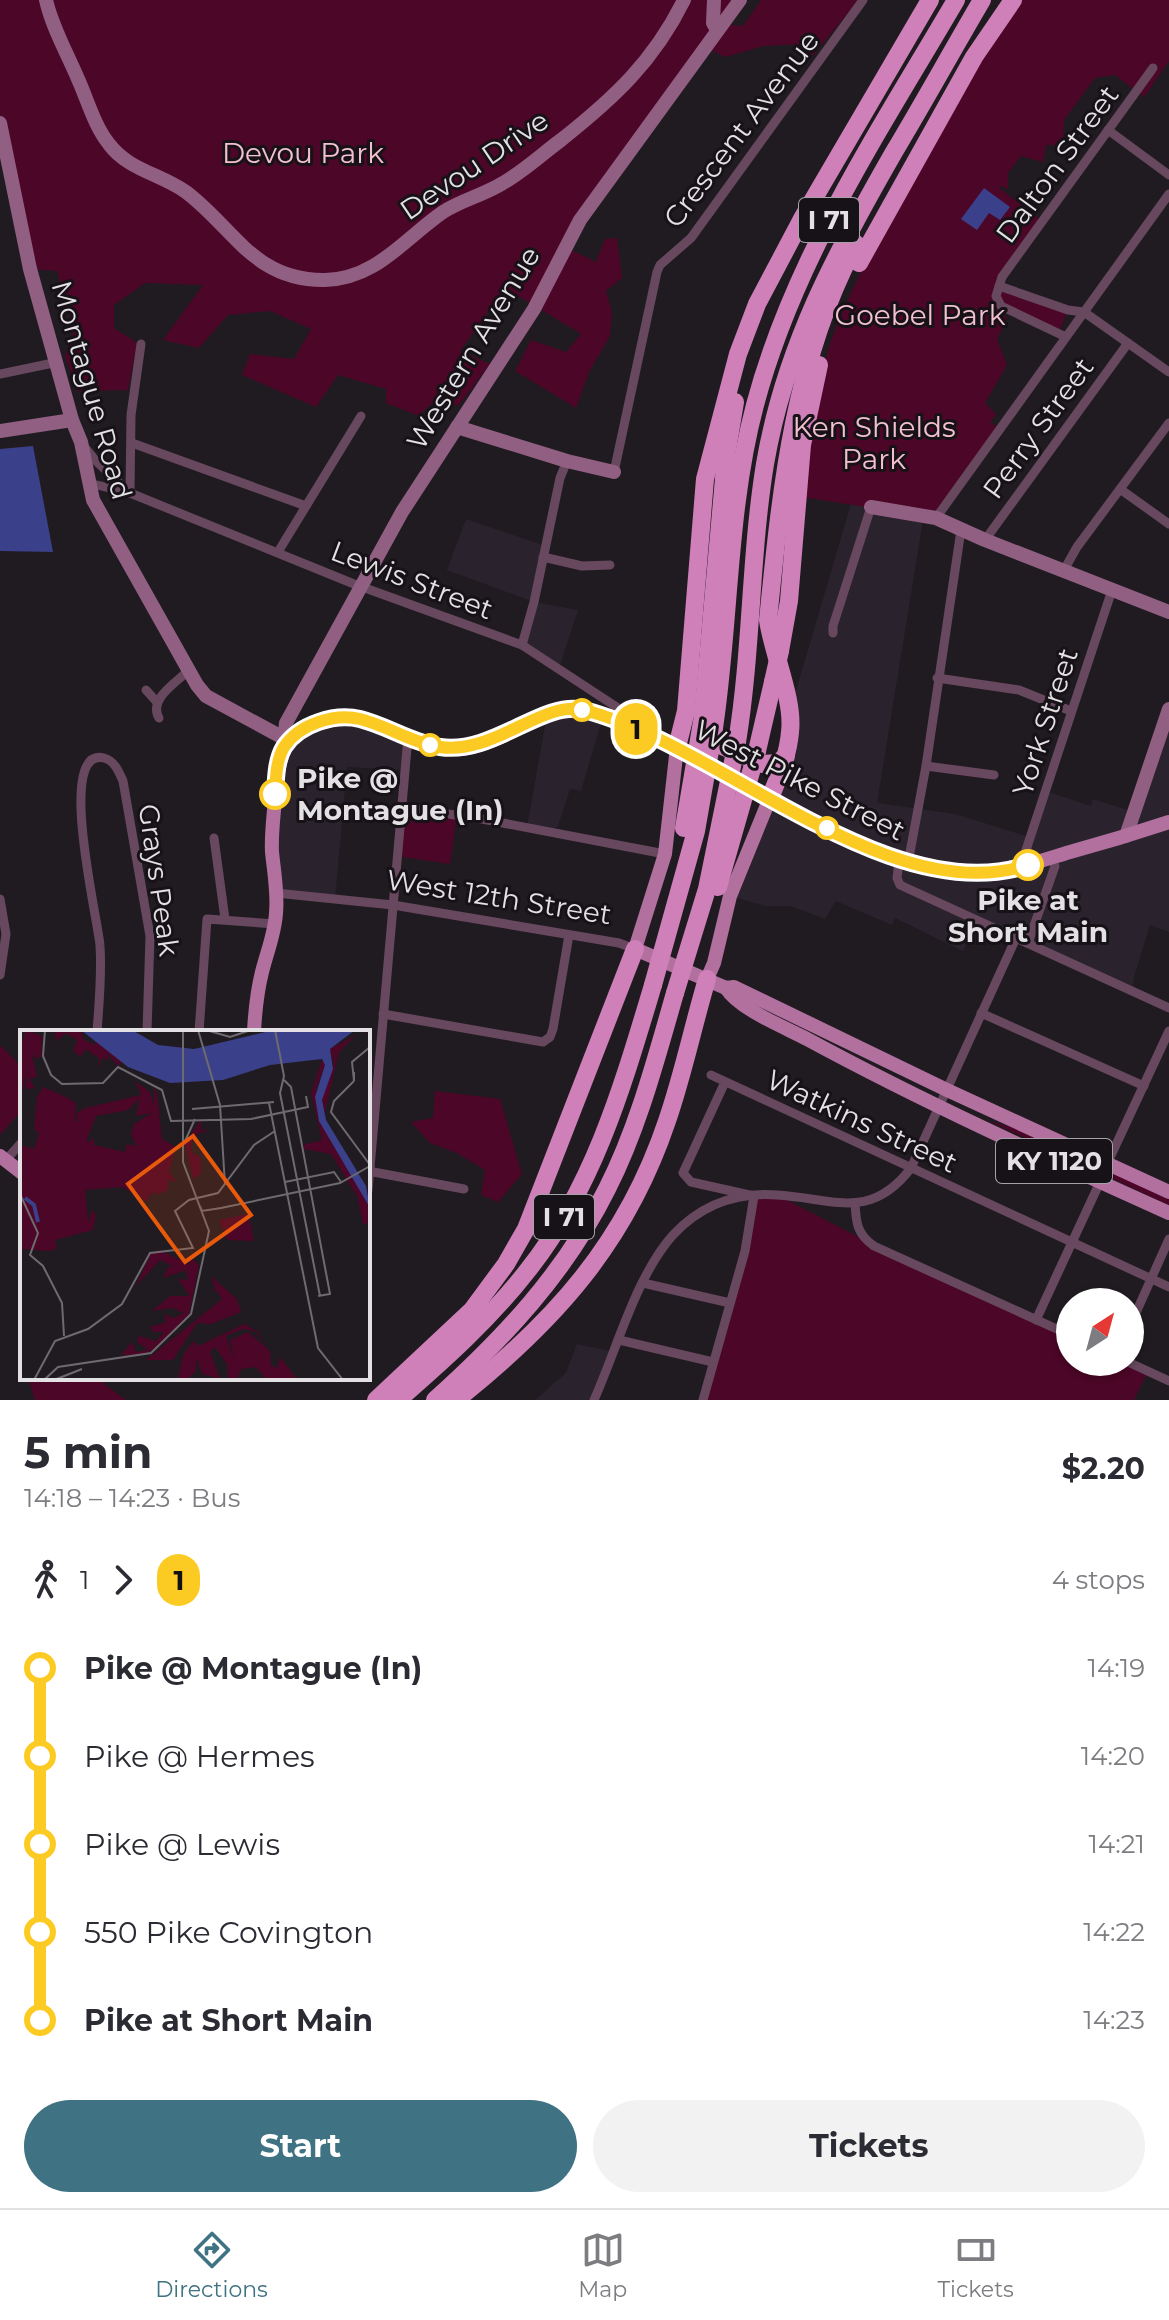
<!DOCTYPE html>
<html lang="en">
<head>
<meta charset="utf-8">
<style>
	:root { --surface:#fff; --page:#f2f2f3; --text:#2b2b33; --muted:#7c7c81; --line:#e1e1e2; --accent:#3f7282 }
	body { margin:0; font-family:Montserrat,sans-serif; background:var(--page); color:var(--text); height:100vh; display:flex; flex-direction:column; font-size:30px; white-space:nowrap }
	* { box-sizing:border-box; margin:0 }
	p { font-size:26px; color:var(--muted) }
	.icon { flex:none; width:44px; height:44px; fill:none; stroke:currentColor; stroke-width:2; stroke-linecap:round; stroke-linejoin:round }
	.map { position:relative; height:1400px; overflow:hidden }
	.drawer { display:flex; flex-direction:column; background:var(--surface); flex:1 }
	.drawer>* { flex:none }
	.badge { padding:0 16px; border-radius:26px; font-size:28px; line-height:52px }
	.needle { width:52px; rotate:36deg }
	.controls { position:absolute; left:1056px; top:1288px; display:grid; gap:16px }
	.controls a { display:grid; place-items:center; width:88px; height:88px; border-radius:50%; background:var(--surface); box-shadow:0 2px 6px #0004; font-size:40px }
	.map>.badge { position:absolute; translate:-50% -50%; box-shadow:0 0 0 4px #fff }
	.legs { display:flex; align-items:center; gap:12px; height:88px; padding:0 24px; font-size:26px }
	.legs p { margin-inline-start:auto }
	.headline { display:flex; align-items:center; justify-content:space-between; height:136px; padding:0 24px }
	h1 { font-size:44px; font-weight:700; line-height:60px }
	.button { display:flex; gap:16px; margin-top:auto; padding:16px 24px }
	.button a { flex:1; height:92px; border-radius:48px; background:var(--accent); color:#fff; font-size:32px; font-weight:700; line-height:92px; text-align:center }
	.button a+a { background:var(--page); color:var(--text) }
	ul { padding:0 24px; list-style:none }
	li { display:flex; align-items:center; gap:28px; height:88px; font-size:30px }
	li i { display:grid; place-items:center; width:12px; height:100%; margin:0 10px; background:currentColor }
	li i::after { content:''; width:20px; height:20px; margin:-10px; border:6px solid; border-radius:50%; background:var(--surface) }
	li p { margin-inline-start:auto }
	li:first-child i { background:linear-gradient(#0000 50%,currentColor 0) }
	li:last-child i { background:linear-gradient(currentColor 50%,#0000 0) }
	.tabs { display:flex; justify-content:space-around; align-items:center; height:112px; border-top:2px solid var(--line); background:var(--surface); font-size:22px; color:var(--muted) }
	.tabs a { display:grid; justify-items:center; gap:4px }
	.tabs .current { color:var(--accent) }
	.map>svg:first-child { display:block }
	.built { fill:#2a222d }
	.green { fill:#4c0627 }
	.water { fill:#3b408a }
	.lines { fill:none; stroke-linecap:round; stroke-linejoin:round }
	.street { stroke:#67485e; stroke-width:9 }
	.secondary { stroke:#915f82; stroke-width:14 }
	.primary { stroke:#b2709f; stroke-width:14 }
	.highway { stroke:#cf80b9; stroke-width:18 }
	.highway-bridge { stroke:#cf80b9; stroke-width:18 }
	.line-1-casing { stroke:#fff; stroke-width:18 }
	.line-1 { stroke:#fccb23; stroke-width:12 }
	.stop-1-dot { fill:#fff; stroke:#fccb23; stroke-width:4 }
	.labels { text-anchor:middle; stroke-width:6; stroke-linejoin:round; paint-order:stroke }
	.shield { fill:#171218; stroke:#a6a3a8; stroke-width:2 }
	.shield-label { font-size:26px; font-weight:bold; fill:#e4e1e5 }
	.street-label { font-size:28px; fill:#e4e1e5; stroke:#171218 }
	.park-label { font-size:28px; fill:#f2c0cf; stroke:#171218 }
	.stop-label { font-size:28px; font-weight:bold; fill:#e4e1e5; stroke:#171218; text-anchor:start }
	.inset-river { fill:none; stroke:#3b408a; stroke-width:4 }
	.inset-road { fill:none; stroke:#6e6a6f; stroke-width:2 }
	.view { fill:#e8590c; fill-opacity:0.15; stroke:#e8590c; stroke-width:4 }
	.inset-edge { fill:none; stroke:#e4e1e5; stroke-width:4 }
</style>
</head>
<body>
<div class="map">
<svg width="1169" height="1400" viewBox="0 0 1169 1400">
	<rect width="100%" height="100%" fill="#201b21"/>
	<!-- built -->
	<g class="built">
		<path d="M851 504 924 514 877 803 955 814 1029 837 1046 791 1091 806 1093 799 1134 812 1169 731V932L1150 925 1134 977 1132 991 978 921 963 951 895 918 892 925 836 901 825 919 791 906H766L730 896 783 767 790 711Z"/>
		<path d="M466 519 545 546 534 602 578 610 559 668 522 645 534 602 447 570Z"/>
		<path d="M547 715 603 716 581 791 570 789 558 826 551 831 527 827Z"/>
		<path d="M337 718 408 737 404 770 347 767 335 898 276 893 272 851 284 747Z"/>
		<path d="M577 1344 614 1352 597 1400H535L566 1373Z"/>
	</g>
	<!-- green -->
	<g class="green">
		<path d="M0 0H740L723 24 743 26 761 0H859L807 62 802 44 764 46 725 57 705 47 565 247 596 262 605 239 617 238 622 278 606 291 612 312 610 336 589 372 576 408 515 371 531 340 566 352 581 334 505 288 460 351 490 364 458 406 438 397 419 416 386 403V389L338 375 316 407 242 375 250 354 294 359 311 329 270 311 228 315 199 348 163 340 203 285 145 283 114 305V328L137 343 128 390 77 391 65 356 74 331 57 271 30 269 0 143Z"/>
		<path d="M1019 0H1169V61L1144 97 1115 75 1095 78 1064 120 1063 145H1046L1043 162 1021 156 1008 173V189L1000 186 998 187 1042 221 1002 277 1003 286 1068 310 1059 332 1001 306 998 314 1007 318 997 339 1007 365 985 403 996 414 990 423 1001 428 936 518 802 497C808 449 813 399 827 353 847 291 881 234 913 178 947 118 981 58 1019 0Z"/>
		<path d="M401 807 457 815 450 864 396 856Z"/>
		<path d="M0 1045 22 1067V1110L0 1135Z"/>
		<path d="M435 1091 500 1099 522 1174 498 1202 481 1195 485 1170 457 1153 430 1143 411 1122 433 1118Z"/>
		<path d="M987 1120 1021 1130 1169 1198V1205Z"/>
		<path d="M777 1195 880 1248 1070 1335V1362H1128L1148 1371 1134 1400H703L754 1196Z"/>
		<path d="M28 1378H102L104 1384 126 1400H35Z"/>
	</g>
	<!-- water -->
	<g class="water">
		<path d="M984 188 1010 207 1000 220 989 213 977 230 961 219Z"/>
		<path d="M33 446 53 552 0 551V449Z"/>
	</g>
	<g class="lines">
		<!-- street -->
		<g class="street">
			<path d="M1108 130 1169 175"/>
			<path d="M999 286 1068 310 1084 312"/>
			<path d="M1084 312 1169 372"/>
			<path d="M1066 337 1001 306 996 296 1002 277 1153 68"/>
			<path d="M0 374 58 362"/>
			<path d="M132 443 306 506"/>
			<path d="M83 445 96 461 130 493 354 584 522 645 647 727"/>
			<path d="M614 472 657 272 660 265 691 238 863 0"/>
			<path d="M90 489 97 485 130 493 131 415 141 344"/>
			<path d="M1120 489 1169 524"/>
			<path d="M936 518 1169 194"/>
			<path d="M985 540 1128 343"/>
			<path d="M278 552 361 416"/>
			<path d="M543 557 582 566 610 565"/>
			<path d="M1064 570 1077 547 1169 423"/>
			<path d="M833 633V626L871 507"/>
			<path d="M522 645 534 602 560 478 567 461"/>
			<path d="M937 678 1019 690 1071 711"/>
			<path d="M146 690 156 701"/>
			<path d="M159 718C148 699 176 683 189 670"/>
			<path d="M926 766 994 775"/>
			<path d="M401 807 482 819 665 854"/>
			<path d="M214 838 225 919"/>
			<path d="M899 861 897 878 900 885 1169 1008"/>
			<path d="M908 863 926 766 961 530"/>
			<path d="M1020 868 1112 590"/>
			<path d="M276 893 393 905 619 943 635 949"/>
			<path d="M0 899 6 934 0 975"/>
			<path d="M1028 943 1055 866 1052 858"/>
			<path d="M981 1013 1144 1086"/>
			<path d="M383 1014 543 1042 550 1037 553 1029 569 935"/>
			<path d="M97 1032C99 1004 102 974 100 946 99 923 55 746 104 758 115 761 119 772 123 781L150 936 147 1032"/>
			<path d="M199 1032 207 919 275 924"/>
			<path d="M711 1075 1169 1287"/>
			<path d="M6 1160 22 1142"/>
			<path d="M1107 1164 1169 1031"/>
			<path d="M368 1171 464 1189"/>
			<path d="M368 1190 408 737"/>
			<path d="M855 1203C856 1223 857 1234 874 1246L1070 1335"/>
			<path d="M643 1283 730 1303"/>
			<path d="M1036 1320 1100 1182"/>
			<path d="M1130 1326 1169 1239"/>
			<path d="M619 1340 713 1362"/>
			<path d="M1128 1362 1169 1381"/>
			<path d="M594 1400C617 1349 636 1276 673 1235 701 1205 736 1192 777 1195 832 1198 870 1222 911 1168L1016 938"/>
			<path d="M703 1400 745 1251 754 1196 691 1182 683 1173 725 1082"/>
		</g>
		<!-- secondary -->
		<g class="secondary">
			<path d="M46 0C52 27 67 53 78 79 88 101 94 125 109 144 128 170 161 174 186 192 234 228 254 281 325 280 376 279 404 239 443 212 461 200 484 195 503 183 524 171 542 154 561 140 614 98 654 61 684 0"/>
			<path d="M714 0 713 23 717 30"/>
			<path d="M0 123 30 269 72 420 81 442 93 500 197 685 206 696 289 741"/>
			<path d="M457 427 567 461 614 472"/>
			<path d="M0 431 72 420"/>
			<path d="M871 507 936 518 985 540 1169 612"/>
			<path d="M289 741 285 732 286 723 402 512 534 309 580 220 740 0"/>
			<path d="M1126 836 1169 709"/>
		</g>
		<!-- primary -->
		<g class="primary">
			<path d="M677 747 665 854 635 949 726 988 734 987 947 1090 1169 1192"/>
			<path d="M702 761C784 806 892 879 987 872 1016 870 1043 860 1070 852 1103 843 1136 833 1169 822"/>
			<path d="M707 979 714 963 730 896 770 798"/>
			<path d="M726 988C739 1009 784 1027 807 1039 925 1103 1047 1158 1169 1213"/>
			<path d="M254 1032C255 1012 257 992 262 972 267 952 275 933 276 913 278 893 274 872 272 852 271 833 274 815 275 797 278 752 288 722 339 718 385 714 421 755 468 748 496 743 521 725 547 715 588 700 647 731 684 751"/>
			<path d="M0 1156 22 1173"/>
		</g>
		<!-- highway -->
		<g class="highway">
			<path d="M859 263 974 57 1013 0"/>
			<path d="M780 651 789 601 802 445 819 365"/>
			<path d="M703 716 726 456 735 402"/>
			<path d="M714 728C730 621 727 510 755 405 794 258 880 130 956 0"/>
			<path d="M700 736 762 764 778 763 786 756"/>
			<path d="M737 742C752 650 750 556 765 464 785 347 836 253 894 152 924 102 952 51 982 0"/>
			<path d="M677 747 686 711 705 479 738 354 757 304 803 217 930 0"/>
			<path d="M757 751 773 682"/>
			<path d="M770 798C779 776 788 756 790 732 794 699 773 655 768 620 781 491 793 360 856 244"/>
			<path d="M376 1400 472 1310 506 1264 526 1229 635 949"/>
			<path d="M398 1400C444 1360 490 1319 528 1270 594 1187 623 1085 653 985"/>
			<path d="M435 1400C504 1338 565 1273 607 1189 638 1128 656 1059 675 993"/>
			<path d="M456 1400C554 1322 626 1243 667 1121 683 1075 693 1026 707 979"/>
		</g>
		<!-- highway-bridge -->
		<g class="highway-bridge">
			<path d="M773 682 780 651"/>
			<path d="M684 828 703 716"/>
			<path d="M718 887 757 751"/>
			<path d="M653 985 696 831 714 728"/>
			<path d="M675 993 707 889 737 742"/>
		</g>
	</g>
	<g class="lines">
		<defs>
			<path id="line-1" d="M275 794C276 779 276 760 284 747 299 724 335 713 360 719 388 726 412 743 440 747 494 755 542 700 584 710 719 745 889 911 1028 865"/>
		</defs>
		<!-- line-1 casing -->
		<use href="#line-1" class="line-1-casing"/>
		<!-- line-1 -->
		<use href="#line-1" class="line-1"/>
	</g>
	<!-- markers -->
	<g class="stop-1-dot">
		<circle cx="582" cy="710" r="10"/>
		<circle cx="430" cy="745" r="10"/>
		<circle cx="275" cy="794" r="14"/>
		<circle cx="827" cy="828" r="10"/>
		<circle cx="1028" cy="865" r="14"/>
	</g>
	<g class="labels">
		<!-- shield labels -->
		<g class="shield">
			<rect x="799" y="198" width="60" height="44" rx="6"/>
			<rect x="996" y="1139" width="116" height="44" rx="6"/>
			<rect x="534" y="1195" width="60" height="44" rx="6"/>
		</g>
		<g class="shield-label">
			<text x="829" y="229">I 71</text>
			<text x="1054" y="1170">KY 1120</text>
			<text x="564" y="1226">I 71</text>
		</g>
		<!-- street labels -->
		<g class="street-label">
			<text transform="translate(741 129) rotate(-53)" y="10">Crescent Avenue</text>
			<text transform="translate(1057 164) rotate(-54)" y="10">Dalton Street</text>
			<text transform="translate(474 165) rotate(-34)" y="10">Devou Drive</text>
			<text transform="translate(473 348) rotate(-59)" y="10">Western Avenue</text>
			<text transform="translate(92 390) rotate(74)" y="10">Montague Road</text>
			<text transform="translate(1038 428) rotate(-54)" y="10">Perry Street</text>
			<text transform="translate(412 580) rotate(21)" y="10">Lewis Street</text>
			<text transform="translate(1045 722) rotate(-72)" y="10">York Street</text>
			<text transform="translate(800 780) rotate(27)" y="10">West Pike Street</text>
			<text transform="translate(159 880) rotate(82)" y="10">Grays Peak</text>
			<text transform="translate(499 897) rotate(9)" y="10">West 12th Street</text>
			<text transform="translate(862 1121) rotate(25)" y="10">Watkins Street</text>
		</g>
		<!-- park labels -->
		<g class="park-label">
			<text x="303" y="163">Devou Park</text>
			<text x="920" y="325">Goebel Park</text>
			<text x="874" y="437">Ken Shields<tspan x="874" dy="32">Park</tspan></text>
		</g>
		<!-- stop labels -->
		<g class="stop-label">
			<text x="297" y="788">Pike @<tspan x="297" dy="32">Montague (In)</tspan></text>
			<text x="1028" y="910" text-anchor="middle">Pike at<tspan x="1028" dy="32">Short Main</tspan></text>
		</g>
	</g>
	<!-- overview -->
	<g transform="translate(20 1030)">
		<rect width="350" height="350" fill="#201b21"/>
		<path d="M6 0 22 6 21 27 14 28 11 21 17 47 9 49 15 58 5 59 8 38 0 69V19ZM34 0H61L64 10 75 15V11L102 32 98 36 87 23 89 31 83 28 76 38 80 29 66 19 60 27 53 20 57 10 46 3 36 11ZM336 5 319 22 304 86 302 65 314 34 310 19ZM302 30 305 35 296 59 299 91 350 178V193L343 194 337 166 311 124 284 119 283 115 302 110 291 63ZM115 51 130 62 134 76V57L137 62 142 109 156 117 149 141 157 153 148 149V160L136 165V160L131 166 130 162 128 172 102 157 65 160 68 193 72 180 76 185 73 200 35 210 37 218 30 221 0 219V115L14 119 19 103 14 99 17 67 23 57 46 67 56 73 55 91 57 92V83L65 78 121 65ZM120 68 116 86 132 83 114 94 111 104 116 116 107 114 105 122 74 115V109L66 112 76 86 108 80ZM181 89V100L190 101 178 103 172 113 171 122 180 127 181 137V144L173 149 165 114ZM228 184 234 211 207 210 199 190ZM140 220 170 235 167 224 179 235 169 284 137 318 121 325H101L112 312 116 322 128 320 117 312 119 306 136 311 144 302H133L130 297 146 292 144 284 153 288 164 283 152 278 132 281 150 266H169L158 249 168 250 166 240 143 248 148 237H154L140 230 116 256 131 223ZM191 246 217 269 221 282 191 294 177 293 153 330H126L202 269 196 260 188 261 195 259ZM224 294 237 301 248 319 235 301 222 299 206 306 214 329 210 310 228 302 250 321 251 335 257 338 260 327 278 350H247L236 337 221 339 217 350 208 349 207 334 195 317 190 322 200 349 182 344 176 327V341L166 350H158L163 325 173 311 178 316Z" fill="#4c0627" fill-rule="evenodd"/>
		<path d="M61 0H112L138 15 174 19 254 0H335L310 19 313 39 302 70 306 90 346 156 350 178 299 91 295 67 305 35 302 29 250 35 203 50 150 53 108 37Z" fill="#3b408a"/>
		<path class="inset-river" d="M5 168 14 175 18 192"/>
		<path class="inset-road" d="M25 0 23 26 31 45 42 54 83 53 98 37 142 60 151 91 231 89 288 77 286 66M136 0H175M178 0 200 75 205 155M186 0 210 7 231 0M255 0 264 46 260 63 300 266M334 42V51L332 32 350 17M264 50 271 57 310 264 298 266M334 51 314 71 311 82 350 135M249 73 298 318 323 350M172 79 254 72M165 111 175 89M265 152 314 142 321 152M0 164 18 203 10 225 23 236 42 273 44 306M180 176 182 181 201 178 320 153 350 136M14 350 35 311 68 299 102 274 130 223 173 218 155 181 169 170 198 163 234 115 255 101M24 350 38 337 131 323 171 284 189 201 163 132V0M34 350 62 339"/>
		<path class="view" d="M173 106 231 185 165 232 108 154Z"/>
		<rect width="350" height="350" class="inset-edge"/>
	</g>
</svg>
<div class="controls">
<a><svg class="needle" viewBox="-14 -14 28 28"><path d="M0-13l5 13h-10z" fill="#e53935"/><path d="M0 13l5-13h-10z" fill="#7c7c81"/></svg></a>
</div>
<b class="badge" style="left:636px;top:729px;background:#fccb23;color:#111">1</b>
</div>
<section class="drawer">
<div class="headline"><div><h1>5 min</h1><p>14:18 – 14:23 · Bus</p></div><b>$2.20</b></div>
<div class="legs"><svg class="icon" aria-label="walk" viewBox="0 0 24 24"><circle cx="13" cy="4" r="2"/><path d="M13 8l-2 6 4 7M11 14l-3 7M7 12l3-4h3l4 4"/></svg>1<svg class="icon" aria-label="forward" viewBox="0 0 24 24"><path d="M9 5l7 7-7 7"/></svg><b class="badge" style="background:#fccb23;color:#111">1</b><p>4 stops</p></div>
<ul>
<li><i style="color:#fccb23"></i><b>Pike @ Montague (In)</b><p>14:19</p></li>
<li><i style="color:#fccb23"></i><span>Pike @ Hermes</span><p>14:20</p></li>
<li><i style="color:#fccb23"></i><span>Pike @ Lewis</span><p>14:21</p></li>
<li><i style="color:#fccb23"></i><span>550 Pike Covington</span><p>14:22</p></li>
<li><i style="color:#fccb23"></i><b>Pike at Short Main</b><p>14:23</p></li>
</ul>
<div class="button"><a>Start</a><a>Tickets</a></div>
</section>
<nav class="tabs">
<a class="current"><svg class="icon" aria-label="directions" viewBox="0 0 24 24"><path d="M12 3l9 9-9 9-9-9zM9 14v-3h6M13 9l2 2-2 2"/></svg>Directions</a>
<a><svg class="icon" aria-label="map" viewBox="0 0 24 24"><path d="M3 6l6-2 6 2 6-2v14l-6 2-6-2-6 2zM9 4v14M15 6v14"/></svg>Map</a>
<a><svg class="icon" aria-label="tickets" viewBox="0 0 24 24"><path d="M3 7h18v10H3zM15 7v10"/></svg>Tickets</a>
</nav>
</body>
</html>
